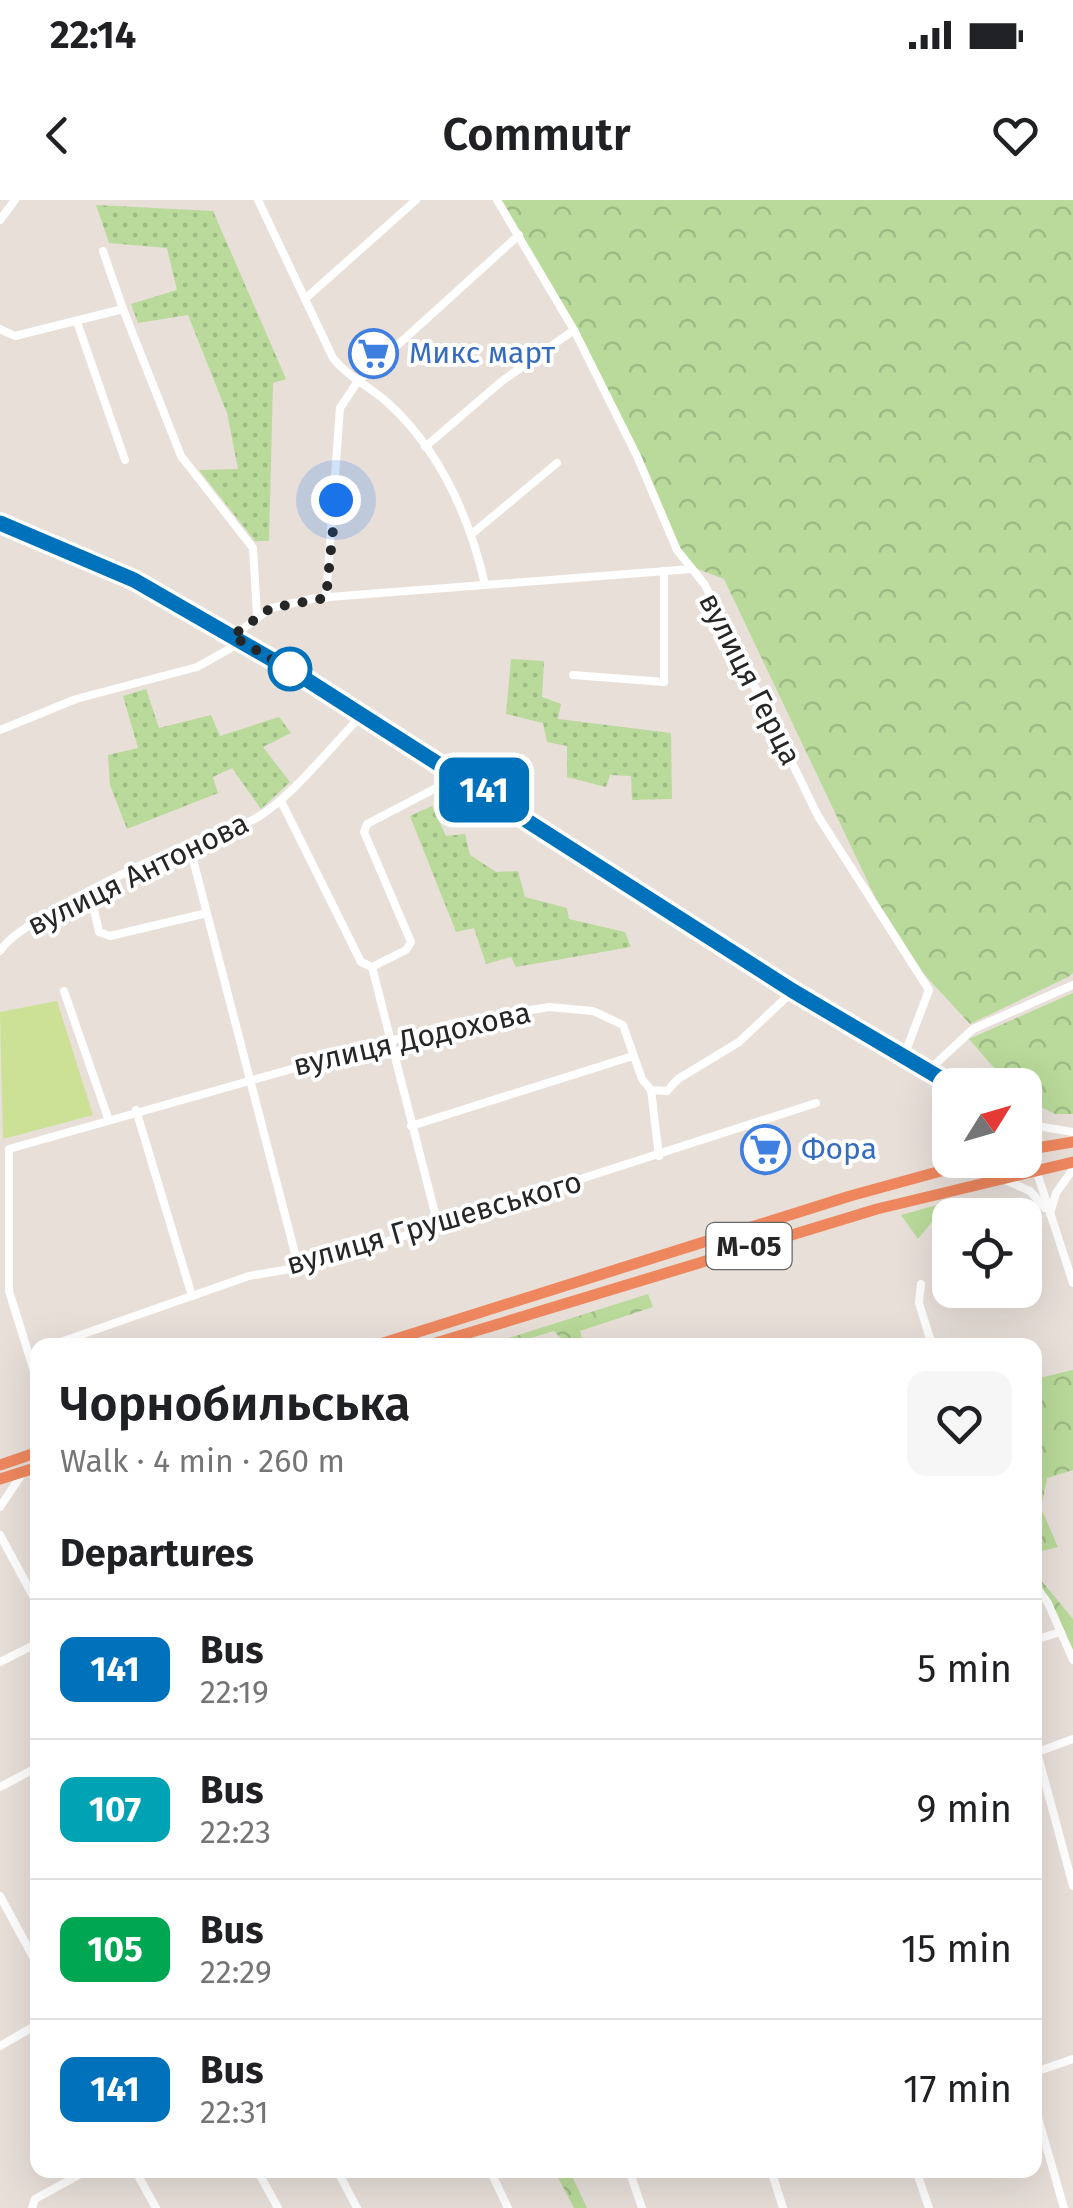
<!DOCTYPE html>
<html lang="en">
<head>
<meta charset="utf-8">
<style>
	:root { --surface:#fff; --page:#f6f6f6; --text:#202124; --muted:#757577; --line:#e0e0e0 }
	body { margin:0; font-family:"Fira Sans",sans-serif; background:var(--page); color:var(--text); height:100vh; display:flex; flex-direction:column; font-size:38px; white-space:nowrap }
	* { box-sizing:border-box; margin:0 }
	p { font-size:32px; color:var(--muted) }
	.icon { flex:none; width:55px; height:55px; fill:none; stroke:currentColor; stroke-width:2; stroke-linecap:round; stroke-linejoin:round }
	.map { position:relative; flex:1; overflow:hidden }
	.details { position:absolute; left:30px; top:1138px; width:1012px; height:840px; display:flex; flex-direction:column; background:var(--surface); border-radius:20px; box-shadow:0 10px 40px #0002 }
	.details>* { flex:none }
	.badge { padding:0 20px; border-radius:15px; font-size:35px; line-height:65px }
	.needle { width:65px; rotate:53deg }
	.tools { position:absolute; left:932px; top:868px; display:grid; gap:20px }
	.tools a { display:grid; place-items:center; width:110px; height:110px; border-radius:20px; background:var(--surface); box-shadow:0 10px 40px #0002; font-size:50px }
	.you { position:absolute; width:50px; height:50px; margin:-25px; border:8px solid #fff; border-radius:50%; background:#1a73e8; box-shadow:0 0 0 15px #1a73e833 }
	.map>.badge { position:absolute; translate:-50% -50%; box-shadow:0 0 0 5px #fff }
	h2 { padding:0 30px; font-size:38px; line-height:90px }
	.round { display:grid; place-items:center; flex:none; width:105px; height:105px; border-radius:20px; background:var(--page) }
	.headline { display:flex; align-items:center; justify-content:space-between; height:170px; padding:0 30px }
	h1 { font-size:48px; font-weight:600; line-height:75px }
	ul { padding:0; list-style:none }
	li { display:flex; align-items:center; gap:30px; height:140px; padding:0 30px; border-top:2px solid var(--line) }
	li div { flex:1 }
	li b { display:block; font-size:38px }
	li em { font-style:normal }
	li .badge { min-width:110px; font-weight:700; text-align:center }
	.status { display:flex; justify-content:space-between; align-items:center; height:70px; padding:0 50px; background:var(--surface); direction:ltr }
	.status svg { height:28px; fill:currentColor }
	header { display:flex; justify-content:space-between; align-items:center; height:130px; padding:0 30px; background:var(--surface); font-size:45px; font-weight:600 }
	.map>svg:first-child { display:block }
	.grass { fill:#b9da9a }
	.forest { fill:url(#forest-crowns) }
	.garden { fill:url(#garden-dots) }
	.pitch { fill:#cce196 }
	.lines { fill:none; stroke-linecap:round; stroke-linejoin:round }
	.minor { stroke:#fff; stroke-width:8 }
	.highway { stroke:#ee875e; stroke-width:11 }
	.line-casing { stroke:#fff; stroke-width:22 }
	.line { stroke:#0072bc; stroke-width:15 }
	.walk { stroke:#262626; stroke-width:10; stroke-dasharray:0 18 }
	.stop-dot { fill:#fff; stroke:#0072bc; stroke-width:5 }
	.labels { text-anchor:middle; stroke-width:8; stroke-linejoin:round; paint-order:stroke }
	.shield { fill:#fff; stroke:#676767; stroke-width:2.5 }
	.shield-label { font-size:28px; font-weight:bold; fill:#262626 }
	.shop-label { font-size:30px; fill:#366cbe; stroke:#fff; text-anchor:start }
	.street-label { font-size:30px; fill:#262626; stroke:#fff }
</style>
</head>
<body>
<div class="status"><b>22:14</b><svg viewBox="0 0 49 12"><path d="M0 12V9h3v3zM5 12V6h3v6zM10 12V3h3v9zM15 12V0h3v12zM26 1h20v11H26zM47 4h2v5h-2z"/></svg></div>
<header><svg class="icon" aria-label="back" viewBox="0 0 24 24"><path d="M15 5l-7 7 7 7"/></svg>Commutr<svg class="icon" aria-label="heart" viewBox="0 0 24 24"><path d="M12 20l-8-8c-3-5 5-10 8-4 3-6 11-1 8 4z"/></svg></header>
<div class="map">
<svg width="1073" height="2008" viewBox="0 0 1073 2008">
	<defs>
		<pattern id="forest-crowns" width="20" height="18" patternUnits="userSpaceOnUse" patternTransform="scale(2.5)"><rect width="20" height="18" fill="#b9da9a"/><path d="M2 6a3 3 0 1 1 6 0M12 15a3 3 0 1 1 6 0" fill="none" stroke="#9fbb85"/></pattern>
		<pattern id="garden-dots" width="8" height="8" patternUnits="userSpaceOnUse" patternTransform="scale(2.5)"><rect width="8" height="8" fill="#b9da9a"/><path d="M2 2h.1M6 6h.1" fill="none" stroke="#9fbb85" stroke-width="1.8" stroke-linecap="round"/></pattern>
	</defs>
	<rect width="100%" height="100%" fill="#e8dfd9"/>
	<!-- grass -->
	<path class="grass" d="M948 1002 918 1039 901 1015Z"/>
	<!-- forest -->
	<g class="forest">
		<path d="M500 0H1073V773L1068 777 970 824 923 773 876 699 724 379 695 368 677 350 657 294Z"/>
		<path d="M1073 793V914H1055L1025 899V885H1009L969 839Z"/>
		<path d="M648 1094 653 1107 580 1131 584 1145H567L554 1131 508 1145H487Z"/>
		<path d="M1073 1170V1270L1047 1278 1041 1308 1058 1347 1038 1352 1035 1179Z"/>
		<path d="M1035 1373 1073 1419V1450C1065 1430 1037 1388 1035 1373Z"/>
		<path d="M554 1970H569L587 2008H574Z"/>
	</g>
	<!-- garden -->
	<g class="garden">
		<path d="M96 5 213 11 286 179 273 183 269 341H255L199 270 238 269 227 213 188 115 138 123 131 104 177 90 167 48 109 43Z"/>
		<path d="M511 459 544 461 542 497 561 504 558 519 671 533 672 599 632 600 631 576 610 575 606 587 567 577V546L547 542 543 523 506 514Z"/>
		<path d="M146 489 159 528 211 515 220 536 279 517 291 533 263 547 290 582 261 609 232 568 213 577 218 593 127 629 110 585 108 555 138 548 123 496Z"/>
		<path d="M432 606 446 636 465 634 470 655 496 672 518 671 525 697 567 708 569 719 625 732 631 747 516 767 511 757 486 764 474 728 456 732 410 616Z"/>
	</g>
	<!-- pitch -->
	<path class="pitch" d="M57 801 93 915 3 939 0 812Z"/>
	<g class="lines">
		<!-- minor -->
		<g class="minor">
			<path d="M258 0 333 158C348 177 369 186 387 202 440 250 469 316 485 384"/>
			<path d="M497 0 574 130 637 256 677 350 705 385 818 616 929 790 904 856"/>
			<path d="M0 20 15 0"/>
			<path d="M103 51 123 109"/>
			<path d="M306 98 416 0"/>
			<path d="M77 122 125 260"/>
			<path d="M0 129 15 136 123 109 181 256 253 348 257 415"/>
			<path d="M425 247 502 181 574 130"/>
			<path d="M0 323 135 380 303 478 793 791 952 885"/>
			<path d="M473 333 557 263"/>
			<path d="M326 398 340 208 358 181 519 35"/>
			<path d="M233 436 271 408 316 398 692 369"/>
			<path d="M573 475 664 482V371"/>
			<path d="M0 530 76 499 197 467 242 442"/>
			<path d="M281 601 361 762 372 767 438 1025"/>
			<path d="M189 644 298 1065"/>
			<path d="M90 692 99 732 110 736 207 713"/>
			<path d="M0 751C19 720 154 658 194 642 215 634 239 629 258 617 293 596 333 544 363 514"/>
			<path d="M372 767 406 750 411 742 364 632 367 624 461 575"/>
			<path d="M64 791 108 918"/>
			<path d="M928 871 973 829 1073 785"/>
			<path d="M651 890 659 956"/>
			<path d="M136 910 192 1096"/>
			<path d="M1025 924 1073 932"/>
			<path d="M411 926 633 856"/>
			<path d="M1025 936 1073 1083"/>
			<path d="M1005 980 1030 991 1045 1008"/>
			<path d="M1050 1014 1056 993 1073 969"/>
			<path d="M921 1084 919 1103 932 1145"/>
			<path d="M52 1145 249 1076 314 1065 816 903"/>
			<path d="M38 1184 9 1091V949L454 823 549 807 593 811 623 825 642 879 651 890 667 891 678 879 739 842 793 791"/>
			<path d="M0 1307 22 1274"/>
			<path d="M0 1335 38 1405"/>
			<path d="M1035 1385 1048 1403 1073 1460"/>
			<path d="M1035 1440 1060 1432"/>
			<path d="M0 1462 38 1443"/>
			<path d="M1037 1552 1073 1686"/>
			<path d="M1035 1553 1073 1539"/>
			<path d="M0 1587 38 1567"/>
			<path d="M0 1696 38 1766"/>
			<path d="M0 1846 38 1824"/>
			<path d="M1035 1872 1073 1859"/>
			<path d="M1035 1907 1064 2008"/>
			<path d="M135 1970 156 2008"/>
			<path d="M257 1970 278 2008"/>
			<path d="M337 1970 357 2008"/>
			<path d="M490 1970 508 2008"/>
			<path d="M629 1970 642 2008"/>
			<path d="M771 1970 783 2008"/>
			<path d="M916 1970 929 2008"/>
			<path d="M32 2008 35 1999 88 1970"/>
		</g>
		<!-- highway -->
		<g class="highway">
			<path d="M1025 950 1073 942"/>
			<path d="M377 1145 850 996 981 960"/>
			<path d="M429 1145 877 1009 1073 962"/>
			<path d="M0 1265 38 1252"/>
			<path d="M0 1279 38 1267"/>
		</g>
	</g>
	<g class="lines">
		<defs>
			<path id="line" d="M0 323 134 380 304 478 793 791 952 885"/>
		</defs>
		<!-- line casing -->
		<use href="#line" class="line-casing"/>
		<!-- line -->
		<use href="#line" class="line"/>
		<!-- walk -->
		<path class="walk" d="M290 469 304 478 232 436 271 408 326 398 336 300"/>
	</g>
	<!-- icons -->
	<defs>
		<symbol id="supermarket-ring" viewBox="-11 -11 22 22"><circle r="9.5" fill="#fff" stroke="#3f7fe0" stroke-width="1.5"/><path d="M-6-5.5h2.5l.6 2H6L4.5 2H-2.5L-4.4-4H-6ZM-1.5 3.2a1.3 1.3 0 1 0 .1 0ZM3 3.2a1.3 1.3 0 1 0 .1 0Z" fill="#3f7fe0"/></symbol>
	</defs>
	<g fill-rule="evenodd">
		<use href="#supermarket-ring" x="346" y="126" width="55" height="55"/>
		<use href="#supermarket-ring" x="738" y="922" width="55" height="55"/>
	</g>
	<!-- markers -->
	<circle class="stop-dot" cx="290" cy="469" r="20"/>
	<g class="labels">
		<!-- shield labels -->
		<rect class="shield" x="706.5" y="1023" width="85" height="46" rx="8"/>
		<g class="shield-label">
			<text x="749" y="1056">М-05</text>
		</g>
		<!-- shop labels -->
		<g class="shop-label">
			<text x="409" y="163">Микс март</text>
			<text x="801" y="959">Фора</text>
		</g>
		<!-- street labels -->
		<g class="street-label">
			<text transform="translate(750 479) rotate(63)" y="10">вулиця Герца</text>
			<text transform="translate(138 674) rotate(-26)" y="10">вулиця Антонова</text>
			<text transform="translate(412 839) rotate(-13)" y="10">вулиця Додохова</text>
			<text transform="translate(434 1023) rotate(-16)" y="10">вулиця Грушевського</text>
		</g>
	</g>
</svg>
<div class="tools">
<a><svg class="needle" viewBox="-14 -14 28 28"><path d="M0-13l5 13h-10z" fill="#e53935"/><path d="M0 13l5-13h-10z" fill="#757577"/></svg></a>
<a><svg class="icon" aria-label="locate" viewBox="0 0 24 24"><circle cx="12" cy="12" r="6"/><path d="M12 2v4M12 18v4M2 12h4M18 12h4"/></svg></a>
</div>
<div class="you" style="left:336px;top:300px"></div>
<b class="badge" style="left:484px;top:590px;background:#0072bc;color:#fff">141</b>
<section class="details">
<div class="headline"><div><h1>Чорнобильська</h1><p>Walk · 4 min · 260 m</p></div><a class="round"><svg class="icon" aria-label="heart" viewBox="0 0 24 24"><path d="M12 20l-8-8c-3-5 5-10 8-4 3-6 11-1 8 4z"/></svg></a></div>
<h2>Departures</h2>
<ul>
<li><span class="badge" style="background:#0072bc;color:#fff">141</span><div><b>Bus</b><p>22:19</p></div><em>5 min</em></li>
<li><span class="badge" style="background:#00a3b4;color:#fff">107</span><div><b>Bus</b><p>22:23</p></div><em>9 min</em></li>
<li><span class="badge" style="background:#00a651;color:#fff">105</span><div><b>Bus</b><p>22:29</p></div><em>15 min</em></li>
<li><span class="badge" style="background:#0072bc;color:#fff">141</span><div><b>Bus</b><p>22:31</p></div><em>17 min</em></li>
</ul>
</section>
</div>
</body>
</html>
